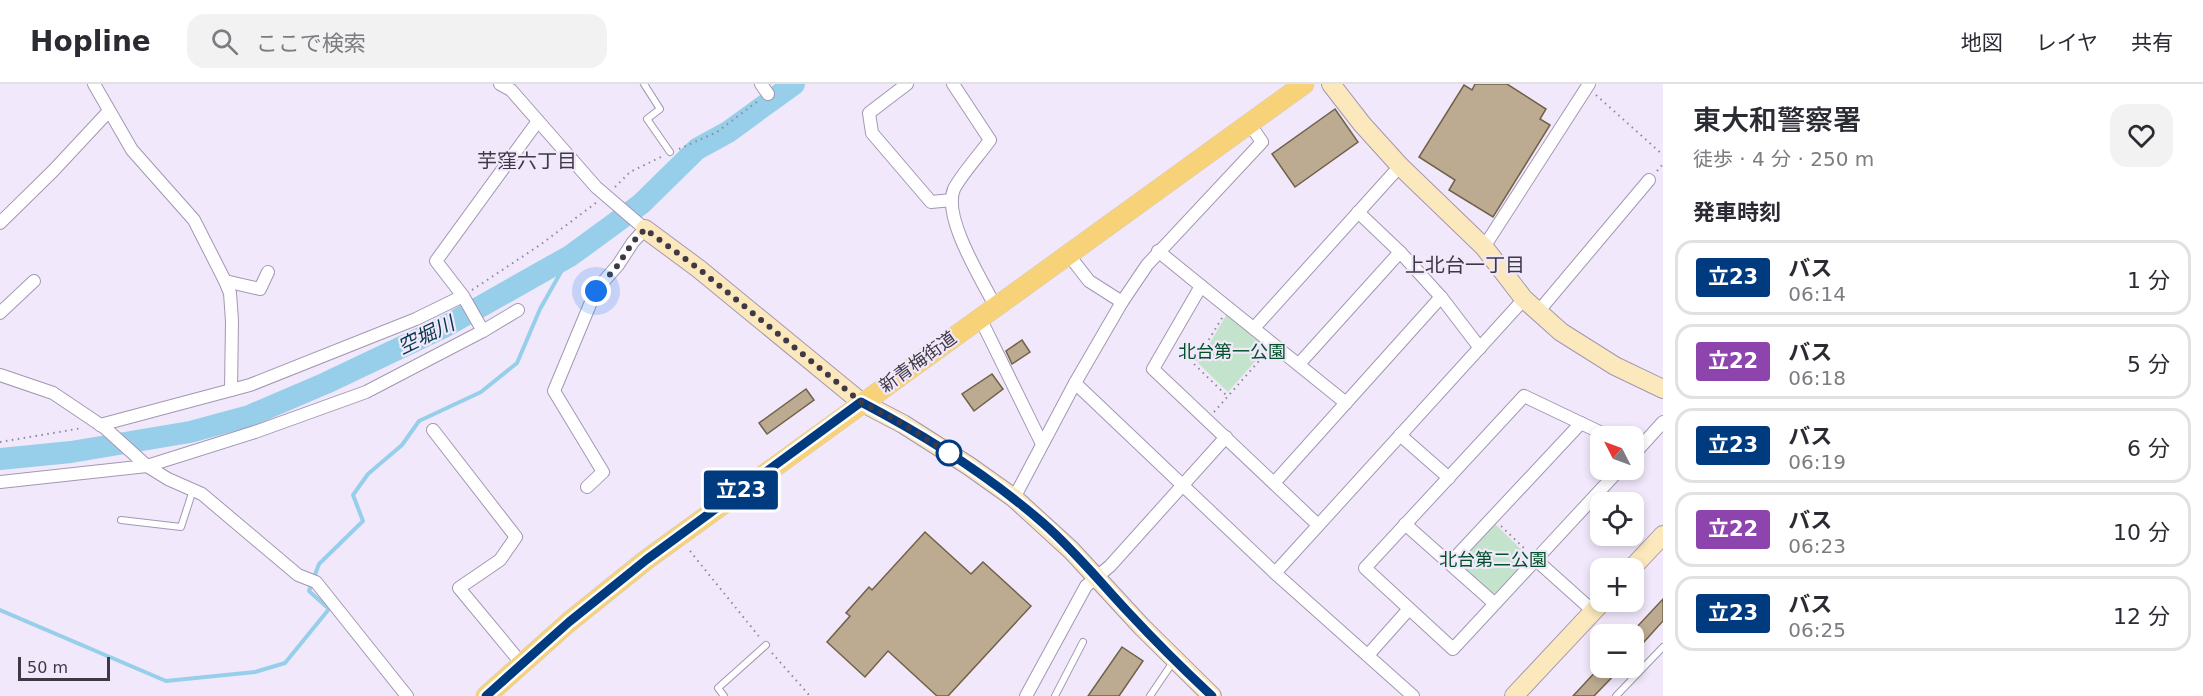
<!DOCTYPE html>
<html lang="ja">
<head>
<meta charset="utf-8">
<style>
	:root { --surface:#fff; --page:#f2f2f3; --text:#2b2b33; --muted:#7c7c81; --line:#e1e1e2 }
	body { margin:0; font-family:"DejaVu Sans","Noto Sans JP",sans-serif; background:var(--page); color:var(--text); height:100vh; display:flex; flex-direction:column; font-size:22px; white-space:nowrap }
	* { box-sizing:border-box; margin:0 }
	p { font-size:20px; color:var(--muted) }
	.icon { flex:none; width:33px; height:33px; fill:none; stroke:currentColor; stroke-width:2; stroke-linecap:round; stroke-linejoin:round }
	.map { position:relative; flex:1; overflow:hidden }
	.side { display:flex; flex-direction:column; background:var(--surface); width:540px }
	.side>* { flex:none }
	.badge { padding:0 12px; border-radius:4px; font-size:21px; line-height:39px }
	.needle { width:39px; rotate:312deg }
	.buttons { position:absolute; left:1590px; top:342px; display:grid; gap:12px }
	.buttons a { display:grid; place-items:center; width:54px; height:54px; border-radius:12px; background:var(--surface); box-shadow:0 3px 9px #0003; font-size:30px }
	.scale { position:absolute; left:18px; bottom:15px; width:92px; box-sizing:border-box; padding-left:6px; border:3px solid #3e3944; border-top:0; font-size:16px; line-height:21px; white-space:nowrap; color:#3e3944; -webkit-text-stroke:4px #f1e9fb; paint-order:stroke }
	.you { position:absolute; width:30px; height:30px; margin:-15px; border:4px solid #fff; border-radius:50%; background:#1a73e8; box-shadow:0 0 0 9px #1a73e833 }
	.map>.badge { position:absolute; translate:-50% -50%; box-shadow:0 0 0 3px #fff }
	h2 { padding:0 30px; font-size:22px; line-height:54px }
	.round { display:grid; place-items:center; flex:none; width:63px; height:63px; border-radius:18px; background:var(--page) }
	.summary { display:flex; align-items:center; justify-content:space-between; height:102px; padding:0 30px }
	h1 { font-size:28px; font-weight:600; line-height:45px }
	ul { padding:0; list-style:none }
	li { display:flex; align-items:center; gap:18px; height:75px; margin:0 12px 9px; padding:0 18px; border:3px solid var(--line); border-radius:18px }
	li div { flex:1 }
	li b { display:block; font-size:22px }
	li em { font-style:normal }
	li .badge { min-width:66px; font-weight:700; text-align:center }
	header { display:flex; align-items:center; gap:36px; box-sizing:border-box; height:84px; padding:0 30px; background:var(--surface); border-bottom:2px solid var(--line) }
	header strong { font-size:28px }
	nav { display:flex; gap:33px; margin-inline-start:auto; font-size:21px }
	.search { width:420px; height:54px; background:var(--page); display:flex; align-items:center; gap:15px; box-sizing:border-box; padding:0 21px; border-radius:18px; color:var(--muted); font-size:22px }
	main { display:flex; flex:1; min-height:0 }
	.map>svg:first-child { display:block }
	.green { fill:#c4e3cc }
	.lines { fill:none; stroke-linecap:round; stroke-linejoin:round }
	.stream { stroke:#97cfea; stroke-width:4 }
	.river { stroke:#97cfea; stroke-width:22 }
	.building { fill:#bcab91; stroke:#706148; stroke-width:1.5 }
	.lane-casing { stroke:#a397b2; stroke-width:8 }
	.street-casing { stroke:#a397b2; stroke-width:14 }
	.secondary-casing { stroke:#a397b2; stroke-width:20 }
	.primary-casing { stroke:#d1cfd2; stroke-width:21 }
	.path { stroke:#8f8896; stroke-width:2; stroke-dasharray:1.5 4.5; stroke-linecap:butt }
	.lane { stroke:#fff; stroke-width:6 }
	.street { stroke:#fff; stroke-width:12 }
	.secondary { stroke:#fbe8bc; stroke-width:18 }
	.primary { stroke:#f7d279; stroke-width:20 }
	.line-casing { stroke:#fff; stroke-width:14 }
	.line { stroke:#003b80; stroke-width:9 }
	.walk { stroke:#3e3944; stroke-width:6; stroke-dasharray:0 10.8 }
	.stop-dot { fill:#fff; stroke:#003b80; stroke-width:3 }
	.labels { text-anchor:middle; stroke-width:4.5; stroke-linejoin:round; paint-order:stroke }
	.park-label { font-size:18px; fill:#005127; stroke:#f1e9fb }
	.street-label { font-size:18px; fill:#3e3944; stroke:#f1e9fb }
	.neighbourhood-label { font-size:20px; fill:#3e3944; stroke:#f1e9fb }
	.water-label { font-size:20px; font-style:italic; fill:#05374a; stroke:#f1e9fb }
</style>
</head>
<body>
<header>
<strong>Hopline</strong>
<div class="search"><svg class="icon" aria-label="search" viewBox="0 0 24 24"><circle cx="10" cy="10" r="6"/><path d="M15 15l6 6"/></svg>ここで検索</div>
<nav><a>地図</a><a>レイヤ</a><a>共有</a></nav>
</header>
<main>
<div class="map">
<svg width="1663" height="612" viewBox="0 0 1663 612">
	<rect width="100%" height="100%" fill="#f1e9fb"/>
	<!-- green -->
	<g class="green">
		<path d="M1227 230 1267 264 1228 308 1198 279Z"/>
		<path d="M1494 439 1529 473 1492 513 1456 479Z"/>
	</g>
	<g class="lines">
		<!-- stream -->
		<path class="stream" d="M0 526 166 597 255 588 285 579 329 525 309 507 319 480 363 437 353 411 368 390 402 361 419 337 481 308 517 279 540 225 570 172"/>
		<!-- river -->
		<path class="river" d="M0 375 71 368 190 348 249 332 326 299 446 242 570 172 641 120 697 65 728 48 794 0"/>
	</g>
	<!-- building -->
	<g class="building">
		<path d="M1475 0H1507L1546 25 1540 35 1550 41 1493 133 1449 106 1455 96 1419 73 1464 1 1472 6Z"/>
		<path d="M1335 25 1358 58 1295 103 1272 70Z"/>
		<path d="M1022 256 1030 268 1012 280 1006 267Z"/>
		<path d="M992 290 1003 305 974 327 962 310Z"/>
		<path d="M806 305 814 316 767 350 759 339Z"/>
		<path d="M925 448 971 490 983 478 1031 522 948 612H937L888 567 865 593 827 558 850 532 846 529 869 503 872 506Z"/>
		<path d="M1663 515V537L1634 569V546Z"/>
		<path d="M1122 563 1143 577 1119 612H1088Z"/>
		<path d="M1599 584H1621L1594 612H1573Z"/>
	</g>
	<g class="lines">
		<defs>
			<g id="lane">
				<path d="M644 0 660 25 647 35 670 68"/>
				<path d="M121 436 181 443 193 406"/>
				<path d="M724 612 718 604 766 561"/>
				<path d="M1055 612 1083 558"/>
				<path d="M1150 612 1173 578"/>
				<path d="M1616 612 1663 563"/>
			</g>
			<g id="street">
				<path d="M94 0 132 66 194 136 225 197 230 209 232 237 231 306"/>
				<path d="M500 0 511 6 596 103 645 145 633 158 618 181 596 206 554 307 603 388 587 403"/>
				<path d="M761 0 768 10"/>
				<path d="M907 0 869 29 872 49 931 118 952 116"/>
				<path d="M953 0 990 56C980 70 961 91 954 105 942 133 982 196 995 222"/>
				<path d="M1358 128 1400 168 1441 213 1480 264"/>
				<path d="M0 139 53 87 109 27"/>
				<path d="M1484 163 1589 0"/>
				<path d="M1158 167 1201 202"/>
				<path d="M1068 170 1089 197 1122 218"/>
				<path d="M225 197 260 205 268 188"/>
				<path d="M1538 228 1649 96"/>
				<path d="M0 229 34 197"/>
				<path d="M980 234 1042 360"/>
				<path d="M1254 244 1400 82"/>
				<path d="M483 247 463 212 436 177 538 37"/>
				<path d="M1299 280 1400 168"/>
				<path d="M0 291 53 309 105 344 147 382 168 395 202 410 298 491 316 498 407 612"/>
				<path d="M1075 299 1275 489 1413 612"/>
				<path d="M100 341 250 301 416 235 463 212"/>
				<path d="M433 346 516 453 500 476 459 504 522 580"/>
				<path d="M1400 351 1449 394"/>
				<path d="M1608 352 1524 312 1365 484 1453 565 1619 386"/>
				<path d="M1634 370 1663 338"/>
				<path d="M0 398 147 382 255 348 366 308 483 247 518 226"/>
				<path d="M1274 399 1441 213"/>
				<path d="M1014 414 1075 299 1122 218 1147 181 1262 58 1249 39"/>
				<path d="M1405 440 1494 519"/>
				<path d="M1318 441 1153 285 1201 202 1346 319"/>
				<path d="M1535 475 1593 527"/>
				<path d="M1450 479 1581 339"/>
				<path d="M1275 489 1524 215"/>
				<path d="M1368 571 1409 525"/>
				<path d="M1026 612 1086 502 1110 482 1226 353"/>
			</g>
			<g id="secondary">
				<path d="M1331 0 1362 40 1400 82 1484 163 1524 215 1561 248 1615 282 1663 305"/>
				<path d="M645 145 699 185 861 318 903 340 969 382 1014 414 1071 466 1142 543 1212 612"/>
				<path d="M1632 484 1663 451"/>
				<path d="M1514 612 1602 518"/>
			</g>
			<path id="primary" d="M486 612 569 538 646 476 1304 0"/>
		</defs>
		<!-- lane casing -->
		<use href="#lane" class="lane-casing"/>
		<!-- street casing -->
		<use href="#street" class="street-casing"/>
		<!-- secondary casing -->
		<use href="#secondary" class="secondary-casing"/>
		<!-- primary casing -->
		<use href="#primary" class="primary-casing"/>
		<!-- path -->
		<g class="path">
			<path d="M1596 11 1663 71"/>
			<path d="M679 65 717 48 758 17"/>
			<path d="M1657 87 1663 80"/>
			<path d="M615 103 630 88 663 72"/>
			<path d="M472 206 540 161 597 118"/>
			<path d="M1222 234 1194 280 1227 312"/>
			<path d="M1214 328 1266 269"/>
			<path d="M0 358 82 344"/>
			<path d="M1501 442 1527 467"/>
			<path d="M690 467 761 555"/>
			<path d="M772 569 810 612"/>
		</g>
		<!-- lane -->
		<use href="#lane" class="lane"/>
		<!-- street -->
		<use href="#street" class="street"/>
		<!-- secondary -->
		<use href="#secondary" class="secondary"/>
		<!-- primary -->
		<use href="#primary" class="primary"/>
	</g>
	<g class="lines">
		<defs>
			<path id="line" d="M486 612 569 538 646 476 861 318C926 352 988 391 1043 439 1074 466 1100 498 1128 528 1155 557 1183 585 1212 612"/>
		</defs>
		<!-- line casing -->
		<use href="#line" class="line-casing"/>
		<!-- line -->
		<use href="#line" class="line"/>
		<!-- walk -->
		<path class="walk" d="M596 207 618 181 633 158 645 145 699 185 861 318 903 340 953 372 949 369"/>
	</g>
	<!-- markers -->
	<circle class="stop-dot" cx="949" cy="369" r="12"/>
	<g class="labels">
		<!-- park labels -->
		<g class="park-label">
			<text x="1232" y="274">北台第一公園</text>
			<text x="1493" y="482">北台第二公園</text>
		</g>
		<!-- street labels -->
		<g class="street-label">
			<text transform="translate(918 278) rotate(-36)" y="6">新青梅街道</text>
		</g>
		<!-- neighbourhood labels -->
		<g class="neighbourhood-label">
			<text x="527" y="84">芋窪六丁目</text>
			<text x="1465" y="188">上北台一丁目</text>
		</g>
		<!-- water labels -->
		<g class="water-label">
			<text transform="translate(426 251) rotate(-26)" y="7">空堀川</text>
		</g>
	</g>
</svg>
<div class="buttons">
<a><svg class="needle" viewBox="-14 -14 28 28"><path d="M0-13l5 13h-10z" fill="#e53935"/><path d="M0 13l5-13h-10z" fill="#7c7c81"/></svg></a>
<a><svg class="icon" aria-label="locate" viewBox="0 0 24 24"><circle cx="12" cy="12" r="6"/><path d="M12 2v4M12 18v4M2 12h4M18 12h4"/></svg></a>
<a>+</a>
<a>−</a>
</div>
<div class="scale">50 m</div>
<div class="you" style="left:596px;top:207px"></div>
<b class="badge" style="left:741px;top:406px;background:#003b80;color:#fff">立23</b>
</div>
<section class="side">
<div class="summary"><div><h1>東大和警察署</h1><p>徒歩 · 4 分 · 250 m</p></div><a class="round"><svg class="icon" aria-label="heart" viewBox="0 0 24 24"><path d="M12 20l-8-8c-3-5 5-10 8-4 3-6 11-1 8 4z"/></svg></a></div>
<h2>発車時刻</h2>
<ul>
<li><span class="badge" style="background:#003b80;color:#fff">立23</span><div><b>バス</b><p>06:14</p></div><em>1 分</em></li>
<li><span class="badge" style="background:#8e44ad;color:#fff">立22</span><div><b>バス</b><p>06:18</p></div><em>5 分</em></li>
<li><span class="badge" style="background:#003b80;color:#fff">立23</span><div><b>バス</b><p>06:19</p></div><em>6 分</em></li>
<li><span class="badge" style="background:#8e44ad;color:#fff">立22</span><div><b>バス</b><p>06:23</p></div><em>10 分</em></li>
<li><span class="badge" style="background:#003b80;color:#fff">立23</span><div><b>バス</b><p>06:25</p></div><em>12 分</em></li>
</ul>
</section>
</main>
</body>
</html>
